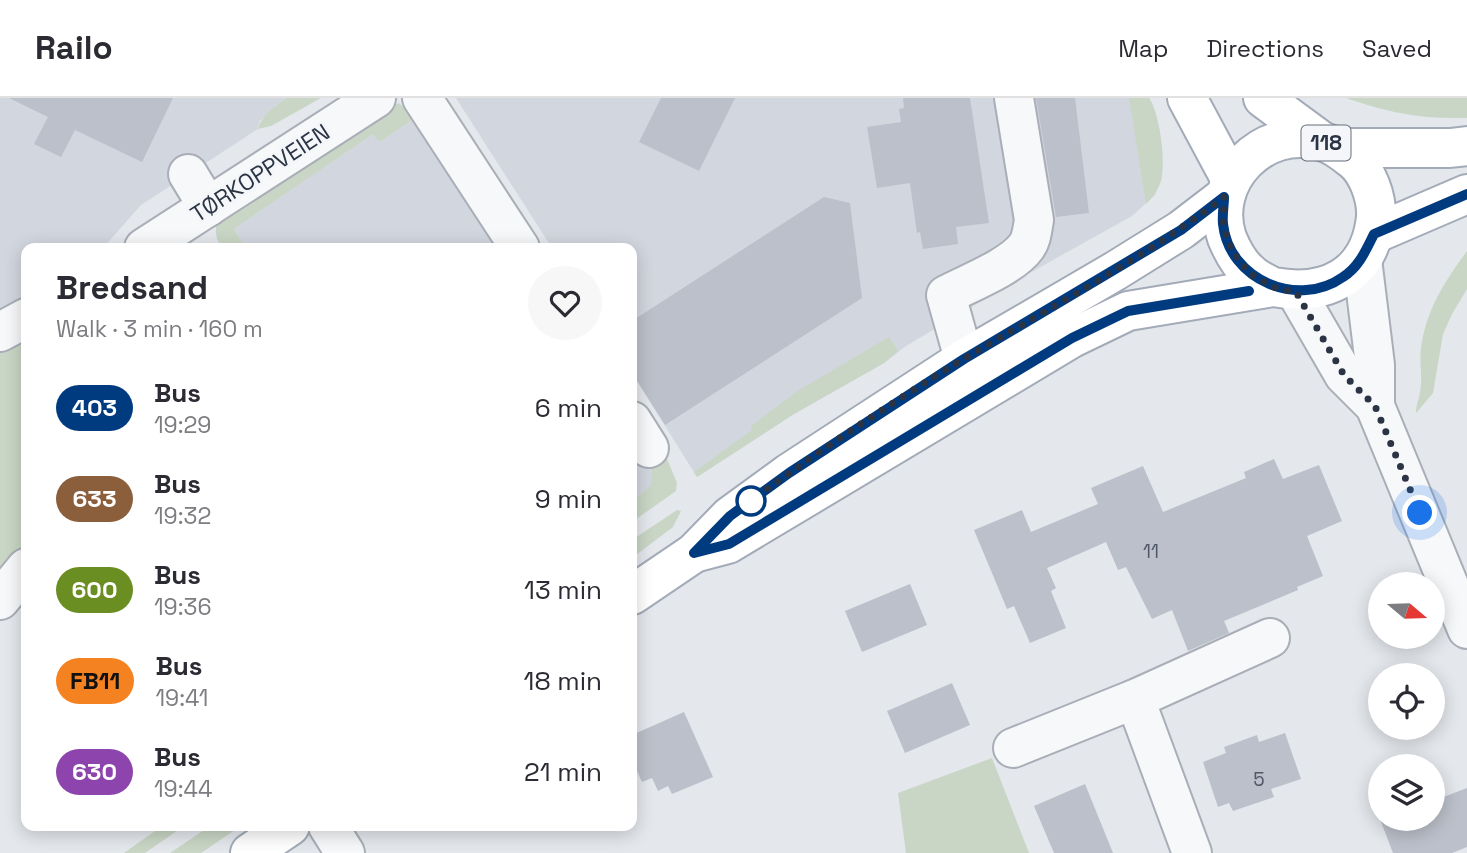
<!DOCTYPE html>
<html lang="en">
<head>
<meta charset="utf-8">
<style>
	:root { --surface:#fff; --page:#f7f7f7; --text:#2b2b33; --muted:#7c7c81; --line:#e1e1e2 }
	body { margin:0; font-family:"Space Grotesk",sans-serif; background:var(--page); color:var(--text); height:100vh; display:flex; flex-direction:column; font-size:26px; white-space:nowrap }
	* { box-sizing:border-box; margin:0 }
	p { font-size:23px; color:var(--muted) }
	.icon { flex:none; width:38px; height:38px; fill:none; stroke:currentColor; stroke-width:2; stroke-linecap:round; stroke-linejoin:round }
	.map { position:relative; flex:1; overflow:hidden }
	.details { position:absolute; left:21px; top:145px; width:616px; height:588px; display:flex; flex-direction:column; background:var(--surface); border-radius:14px; box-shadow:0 4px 18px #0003 }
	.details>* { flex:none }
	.badge { padding:0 14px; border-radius:23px; font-size:24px; line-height:46px }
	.needle { width:46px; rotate:109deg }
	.tools { position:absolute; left:1368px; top:474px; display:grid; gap:14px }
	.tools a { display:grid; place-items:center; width:77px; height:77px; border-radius:50%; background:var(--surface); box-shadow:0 4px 18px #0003; font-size:35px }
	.you { position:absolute; width:35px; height:35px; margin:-18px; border:5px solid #fff; border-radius:50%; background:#1a73e8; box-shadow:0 0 0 10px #1a73e833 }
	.map>.badge { position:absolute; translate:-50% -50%; box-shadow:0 0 0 4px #fff }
	.round { display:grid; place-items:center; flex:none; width:74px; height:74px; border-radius:37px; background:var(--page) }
	.overview { display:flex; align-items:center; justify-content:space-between; height:119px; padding:0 35px }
	h1 { font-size:33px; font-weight:700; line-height:52px }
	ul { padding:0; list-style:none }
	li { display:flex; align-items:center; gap:21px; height:91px; padding:0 35px }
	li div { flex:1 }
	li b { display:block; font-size:26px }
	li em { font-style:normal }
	li .badge { min-width:77px; font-weight:700; text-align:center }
	header { display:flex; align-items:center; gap:42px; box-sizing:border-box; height:98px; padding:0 35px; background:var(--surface); border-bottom:2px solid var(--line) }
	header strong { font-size:33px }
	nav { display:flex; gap:38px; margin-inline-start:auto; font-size:24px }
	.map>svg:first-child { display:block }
	.built { fill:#d2d6de }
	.green { fill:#c9d6c5 }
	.building { fill:#bbc0ca }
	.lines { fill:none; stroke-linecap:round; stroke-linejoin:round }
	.minor-casing { stroke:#a9aeb7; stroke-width:42 }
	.major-casing { stroke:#a3abb8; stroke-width:42 }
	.minor { stroke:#f7f8fa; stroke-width:38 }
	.major { stroke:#fff; stroke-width:38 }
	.line-casing { stroke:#fff; stroke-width:16 }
	.line { stroke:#003b80; stroke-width:10 }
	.walk { stroke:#2b3445; stroke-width:7; stroke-dasharray:0 12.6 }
	.stop-dot { fill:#fff; stroke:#003b80; stroke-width:3.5 }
	.labels { text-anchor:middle; stroke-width:6; stroke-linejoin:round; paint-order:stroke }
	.number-label { font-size:19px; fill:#4f5766 }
	.shield { fill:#f4f6f9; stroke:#676e7b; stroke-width:2 }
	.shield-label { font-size:21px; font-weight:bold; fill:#2b3445 }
	.street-label { font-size:23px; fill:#2b3445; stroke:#f4f6f9 }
</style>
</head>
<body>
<header>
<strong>Railo</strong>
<nav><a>Map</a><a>Directions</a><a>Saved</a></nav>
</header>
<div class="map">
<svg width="1467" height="755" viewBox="0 0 1467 755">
	<rect width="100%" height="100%" fill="#e4e7ec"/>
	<!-- built -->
	<g class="built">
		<path d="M0 0H287L276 7 260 23 258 31 141 107 103 150H26V441L21 450 0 471Z"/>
		<path d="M456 0H1149L1153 7 1159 30 1161 81 1155 97 1132 118 1019 181 906 248 884 265 794 316 697 379 632 275V150H552Z"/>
		<path d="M415 20 501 150H242L243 146 234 131 374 35 380 44Z"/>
		<path d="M632 339 652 369 651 387 632 404Z"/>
	</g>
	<!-- green -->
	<g class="green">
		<path d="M287 0H321L271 28 258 31C262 16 275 8 287 0Z"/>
		<path d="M1129 0H1149C1160 17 1166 63 1161 83 1158 92 1153 99 1146 106Z"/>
		<path d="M1346 0H1467V20C1421 21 1389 15 1346 0Z"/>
		<path d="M399 5 415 20 380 44 373 36 234 131 243 146 242 150C222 150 215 149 216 127L390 10Z"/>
		<path d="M1467 153V191L1452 216 1443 236 1433 295 1416 315C1416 306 1419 302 1420 294 1423 280 1419 264 1421 250 1426 212 1445 183 1467 153Z"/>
		<path d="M26 233V441L21 450 0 471V247Z"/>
		<path d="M889 239 898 253 884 265 794 316 697 379 694 374 752 332 751 328 799 292Z"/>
		<path d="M663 351 677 385 676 393 632 424V404L651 387 652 369 647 361Z"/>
		<path d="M677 412 681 413 673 429 632 460V442Z"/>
		<path d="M992 660 1029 755H906L898 695Z"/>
		<path d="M162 728H184L145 755H124Z"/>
		<path d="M210 728H241L201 755H170Z"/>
	</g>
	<!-- building -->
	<g class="building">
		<path d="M9 0H173L142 64 75 32 61 59 34 46 48 19Z"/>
		<path d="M661 0H735L699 73 639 44Z"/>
		<path d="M903 0H970L989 125 956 129 958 146 923 151 920 134 917 135 910 85 877 90 867 29 901 24 899 11 904 10Z"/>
		<path d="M1036 0H1075L1089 115 1056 119Z"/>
		<path d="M824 99 850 105 862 200 665 327 632 275V223Z"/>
		<path d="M1274 361 1283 381 1319 367 1342 423 1307 438 1323 478 1297 489 1298 492 1224 523 1229 535 1188 553 1172 512 1152 521 1126 469 1118 472 1106 444 1047 470 1056 490 1051 493 1066 530 1030 545 1014 508 1007 511 974 432 1022 412 1031 434 1098 406 1091 390 1143 368 1163 414 1246 380 1244 374Z"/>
		<path d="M910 486 927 527 862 554 845 513Z"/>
		<path d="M952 585 970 627 905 655 887 613Z"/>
		<path d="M684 614 713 679 672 696 668 688 658 693 652 680 642 684 632 662V637Z"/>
		<path d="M1285 635 1301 681 1271 691 1274 699 1233 713 1229 705 1218 709 1203 664 1226 655 1224 649 1257 637 1259 644Z"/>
		<path d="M1085 686 1113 755H1054L1034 708Z"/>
		<path d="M1467 690V749L1452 755H1393L1380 721H1433V703Z"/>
	</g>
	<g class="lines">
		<defs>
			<g id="minor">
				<path d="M422 0 520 150"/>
				<path d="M188 76 208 109"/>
				<path d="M144 150 376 0"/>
				<path d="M1362 161 1375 267V308"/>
				<path d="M1296 194 1344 277 1375 308 1467 531"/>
				<path d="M0 234 26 220"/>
				<path d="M964 261 946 197C969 185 1011 169 1026 149 1032 141 1032 132 1034 122L1014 0"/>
				<path d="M632 323 649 350"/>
				<path d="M0 502 26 470"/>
				<path d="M1135 601 1192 755"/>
				<path d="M1013 650 1135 601 1270 540"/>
				<path d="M328 728 345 755"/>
			</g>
			<g id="major">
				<path d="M1187 0 1231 82"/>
				<path d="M1263 0 1320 42"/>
				<path d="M1338 50H1450L1467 48"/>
				<path d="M1374 136 1467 96"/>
				<path d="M694 455 728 446 1072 240 1128 213 1273 189C1326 199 1370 178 1376 119 1377 100 1368 74 1353 62 1343 54 1333 46 1321 43 1263 26 1208 83 1227 140 1232 152 1239 166 1250 175 1256 181 1265 185 1273 189"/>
				<path d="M632 497 694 455 730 418 789 375 964 261 1115 173 1181 132 1224 99"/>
				<path d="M250 755 290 728"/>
			</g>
		</defs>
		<!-- minor casing -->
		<use href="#minor" class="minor-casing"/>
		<!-- major casing -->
		<use href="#major" class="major-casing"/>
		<!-- minor -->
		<use href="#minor" class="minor"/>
		<!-- major -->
		<use href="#major" class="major"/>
	</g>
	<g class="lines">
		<defs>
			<path id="line" d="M1249 193 1128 213 1072 240 729 446 694 455 730 418 789 375 964 261 1181 132 1224 99C1224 107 1222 117 1223 126 1229 182 1298 211 1343 179 1359 169 1366 152 1374 136L1467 96"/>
		</defs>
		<!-- line casing -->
		<use href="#line" class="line-casing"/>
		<!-- line -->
		<use href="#line" class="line"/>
		<!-- walk -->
		<path class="walk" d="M751 403 749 404C819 353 892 304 967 259 1054 207 1144 160 1224 99L1223 127 1232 153 1249 175 1273 189 1296 194 1344 277 1375 308 1420 415"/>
	</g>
	<!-- markers -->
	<circle class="stop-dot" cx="751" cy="403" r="14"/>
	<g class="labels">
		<!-- number labels -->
		<g class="number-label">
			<text x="1151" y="460">11</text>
			<text x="1259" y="688">5</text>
		</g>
		<!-- shield labels -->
		<rect class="shield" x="1301.5" y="27.5" width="49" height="35" rx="5"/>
		<g class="shield-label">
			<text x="1326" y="52">118</text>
		</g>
		<!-- street labels -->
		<g class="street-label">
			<text transform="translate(260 75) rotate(-33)" y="8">TØRKOPPVEIEN</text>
		</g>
	</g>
</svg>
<div class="tools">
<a><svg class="needle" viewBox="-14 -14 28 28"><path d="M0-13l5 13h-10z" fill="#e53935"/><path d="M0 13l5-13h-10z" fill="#7c7c81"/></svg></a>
<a><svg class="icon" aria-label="locate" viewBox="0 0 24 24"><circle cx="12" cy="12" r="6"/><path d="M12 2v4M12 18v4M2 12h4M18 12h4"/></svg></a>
<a><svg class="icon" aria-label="layers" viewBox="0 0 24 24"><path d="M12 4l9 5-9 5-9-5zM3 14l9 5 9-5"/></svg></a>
</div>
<div class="you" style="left:1420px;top:415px"></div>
<section class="details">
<div class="overview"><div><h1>Bredsand</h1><p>Walk · 3 min · 160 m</p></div><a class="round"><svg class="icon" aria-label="heart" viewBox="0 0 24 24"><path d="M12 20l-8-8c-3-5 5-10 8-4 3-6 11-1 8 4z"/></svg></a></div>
<ul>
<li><span class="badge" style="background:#003b80;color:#fff">403</span><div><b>Bus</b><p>19:29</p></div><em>6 min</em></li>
<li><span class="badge" style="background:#8b5e3c;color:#fff">633</span><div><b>Bus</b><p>19:32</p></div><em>9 min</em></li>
<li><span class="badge" style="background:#6b8e23;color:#fff">600</span><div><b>Bus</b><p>19:36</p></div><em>13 min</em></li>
<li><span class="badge" style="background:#f58220;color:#111">FB11</span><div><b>Bus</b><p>19:41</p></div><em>18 min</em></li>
<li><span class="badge" style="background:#8e44ad;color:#fff">630</span><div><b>Bus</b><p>19:44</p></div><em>21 min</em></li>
</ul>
</section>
</div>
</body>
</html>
